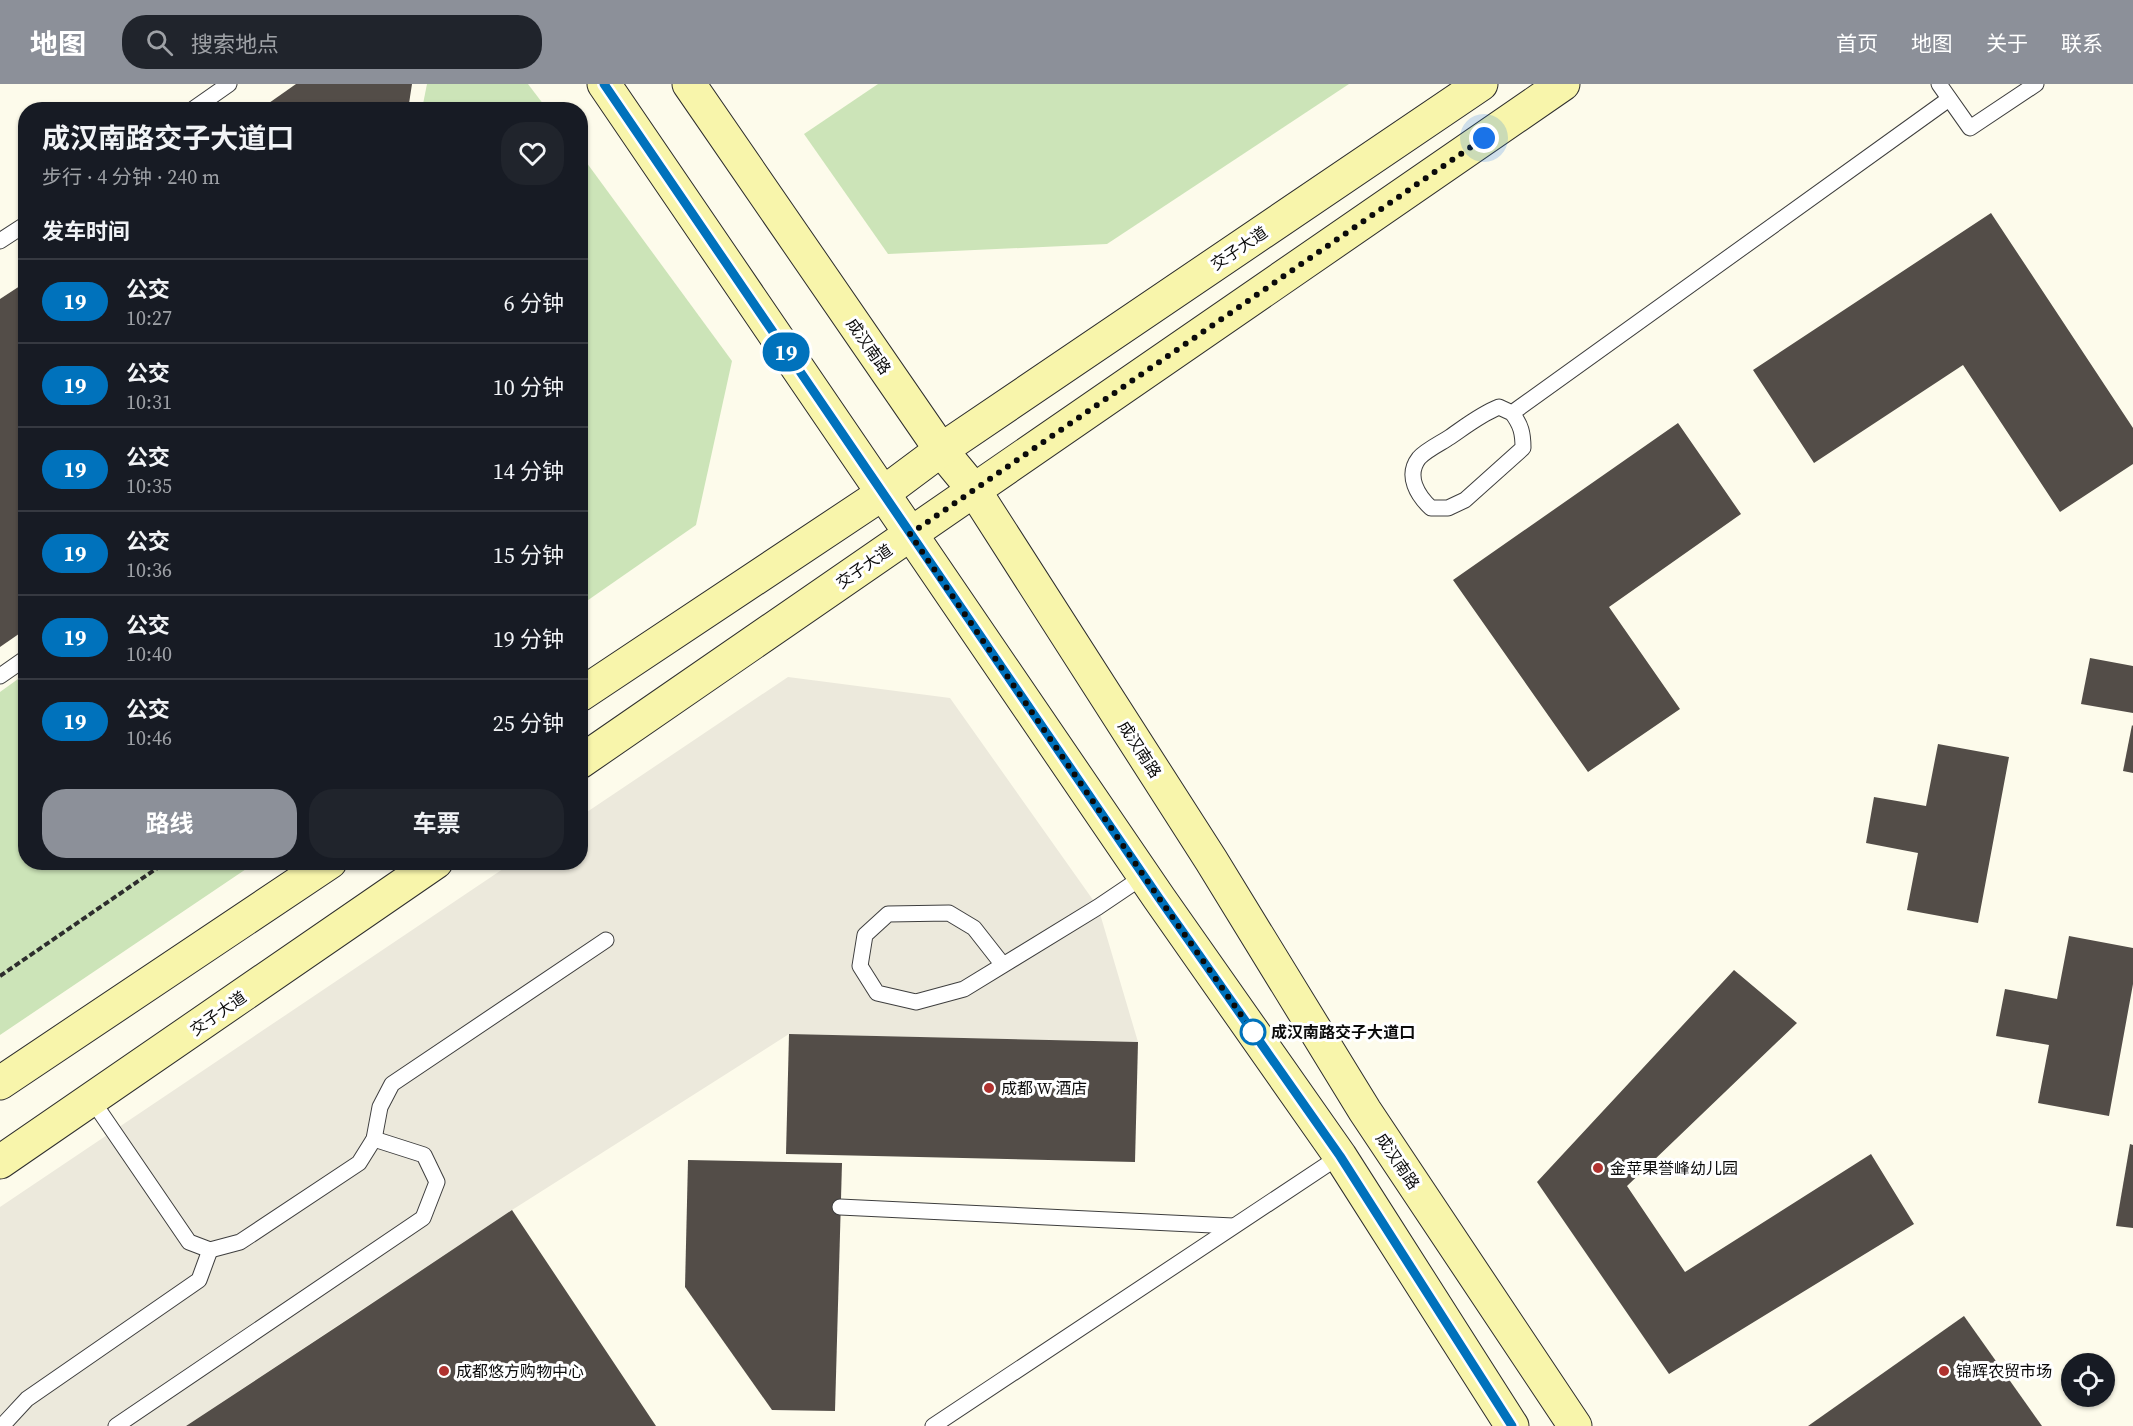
<!DOCTYPE html>
<html lang="zh">
<head>
<meta charset="utf-8">
<style>
	:root { --surface:#171b24; --page:#20242c; --text:#f1f3f6; --muted:#9ea1a6; --line:#363941; --accent:#8c9099 }
	body { margin:0; font-family:"Source Serif 4","Noto Sans SC",serif; background:var(--page); color:var(--text); height:100vh; display:flex; flex-direction:column; font-size:22px; white-space:nowrap }
	* { box-sizing:border-box; margin:0 }
	p { font-size:20px; color:var(--muted) }
	.icon { flex:none; width:33px; height:33px; fill:none; stroke:currentColor; stroke-width:2; stroke-linecap:round; stroke-linejoin:round }
	.map { position:relative; flex:1; overflow:hidden }
	.sheet { position:absolute; left:18px; top:18px; width:570px; height:768px; display:flex; flex-direction:column; background:var(--surface); border-radius:24px; box-shadow:0 2px 4px #0004 }
	.sheet>* { flex:none }
	.badge { padding:0 12px; border-radius:20px; font-size:21px; line-height:39px }
	.fabs { position:absolute; left:2061px; top:1269px; display:grid; gap:12px }
	.fabs a { display:grid; place-items:center; width:54px; height:54px; border-radius:50%; background:var(--surface); box-shadow:0 2px 4px #0004; font-size:30px }
	.you { position:absolute; width:30px; height:30px; margin:-15px; border:4px solid #fff; border-radius:50%; background:#1a73e8; box-shadow:0 0 0 9px #1a73e833 }
	.map>.badge { position:absolute; translate:-50% -50%; box-shadow:0 0 0 3px #fff }
	h2 { padding:0 24px; font-size:22px; line-height:54px }
	.round { display:grid; place-items:center; flex:none; width:63px; height:63px; border-radius:24px; background:var(--page) }
	.headline { display:flex; align-items:center; justify-content:space-between; height:102px; padding:0 24px }
	h1 { font-size:28px; font-weight:700; line-height:45px }
	.action { display:flex; gap:12px; margin-top:auto; padding:12px 24px }
	.action a { flex:1; height:69px; border-radius:24px; background:var(--accent); color:#fff; font-size:24px; font-weight:700; line-height:69px; text-align:center }
	.action a+a { background:var(--page); color:var(--text) }
	ul { padding:0; list-style:none }
	li { display:flex; align-items:center; gap:18px; height:84px; padding:0 24px; border-top:2px solid var(--line) }
	li div { flex:1 }
	li b { display:block; font-size:22px }
	li em { font-style:normal }
	li .badge { min-width:66px; font-weight:700; text-align:center }
	header { display:flex; align-items:center; gap:36px; box-sizing:border-box; height:84px; padding:0 30px; background:var(--accent); color:#fff }
	header strong { font-size:28px }
	nav { display:flex; gap:33px; margin-inline-start:auto; font-size:21px }
	.search { width:420px; height:54px; background:var(--page); display:flex; align-items:center; gap:15px; box-sizing:border-box; padding:0 21px; border-radius:24px; color:var(--muted); font-size:22px }
	.map>svg:first-child { display:block }
	.green { fill:#cce4b8 }
	.plaza { fill:#ece9dc }
	.building { fill:#534d48 }
	.lines { fill:none; stroke-linecap:round; stroke-linejoin:round }
	.service-casing { stroke:#3e3e3e; stroke-width:17 }
	.secondary-casing { stroke:#2d2d2d; stroke-width:35 }
	.path { stroke:#2d2d2d; stroke-width:4; stroke-dasharray:6 3; stroke-linecap:butt }
	.service { stroke:#fff; stroke-width:15 }
	.secondary { stroke:#f8f5ab; stroke-width:33 }
	.line-casing { stroke:#fff; stroke-width:14 }
	.line { stroke:#0072bc; stroke-width:9 }
	.walk { stroke:#0b0b0b; stroke-width:6; stroke-dasharray:0 10.8 }
	.stop-dot { fill:#fff; stroke:#0072bc; stroke-width:3 }
	.poi-dot { fill:#af322f; stroke:#fff; stroke-width:2 }
	.labels { text-anchor:middle; stroke-width:6; stroke-linejoin:round; paint-order:stroke }
	.street-label { font-size:16px; fill:#0b0b0b; stroke:#fff }
	.stop-label { font-size:16px; font-weight:bold; fill:#0b0b0b; stroke:#fff; text-anchor:start }
	.poi-label { font-size:16px; fill:#0b0b0b; stroke:#fff; text-anchor:start }
</style>
</head>
<body>
<header>
<strong>地图</strong>
<div class="search"><svg class="icon" aria-label="search" viewBox="0 0 24 24"><circle cx="10" cy="10" r="6"/><path d="M15 15l6 6"/></svg>搜索地点</div>
<nav><a>首页</a><a>地图</a><a>关于</a><a>联系</a></nav>
</header>
<div class="map">
<svg width="2133" height="1342" viewBox="0 0 2133 1342">
	<rect width="100%" height="100%" fill="#fdfbeb"/>
	<!-- green -->
	<g class="green">
		<path d="M427 0H528L547 25H422Z"/>
		<path d="M878 0H1349L1107 160 888 170 804 50Z"/>
		<path d="M581 71 732 277 696 441 581 521Z"/>
		<path d="M25 590 26 778 255 779 0 951V608Z"/>
	</g>
	<!-- plaza -->
	<path class="plaza" d="M788 593 950 614 1098 823 1138 958 789 950 512 1126 186 1342H0V1123L512 779 580 778 581 732Z"/>
	<!-- building -->
	<g class="building">
		<path d="M296 0H412L408 26H259Z"/>
		<path d="M1991 129 2133 344V380L2060 428 1963 281 1814 379 1753 286Z"/>
		<path d="M26 198V545L0 563V215Z"/>
		<path d="M1678 339 1741 430 1609 523 1680 625 1588 688 1453 496Z"/>
		<path d="M2090 574 2133 582V629L2081 620Z"/>
		<path d="M2132 641 2133 642V689L2123 687Z"/>
		<path d="M1938 660 2009 673 1978 839 1907 826 1918 769 1866 759 1874 713 1926 722Z"/>
		<path d="M2069 852 2133 864V900L2109 1032 2038 1019 2049 961 1996 952 2005 905 2057 915Z"/>
		<path d="M1734 886 1797 939 1627 1102 1685 1188 1871 1070 1914 1140 1669 1290 1537 1098Z"/>
		<path d="M789 950 1138 958 1135 1078 786 1070Z"/>
		<path d="M2130 1060 2133 1061V1144L2116 1142Z"/>
		<path d="M688 1076 842 1079 835 1327 772 1326 685 1203Z"/>
		<path d="M512 1126 656 1342H186L353 1232Z"/>
		<path d="M1964 1232 2042 1342H1808Z"/>
	</g>
	<g class="lines">
		<defs>
			<g id="service">
				<path d="M1939 0 1970 44 2036 0"/>
				<path d="M192 26 229 0"/>
				<path d="M0 157 26 140"/>
				<path d="M1512 329C1521 341 1523 349 1523 364L1465 416 1448 424H1431C1418 412 1405 392 1419 374 1426 366 1441 359 1450 353 1466 342 1481 330 1499 323L1512 329 1949 15"/>
				<path d="M0 592 26 574"/>
				<path d="M1003 881 974 844 949 829 888 830 865 851 860 882 877 909 916 918 964 905 1098 823 1144 792"/>
				<path d="M92 1016 189 1158 210 1166 240 1158 359 1079 374 1055 380 1023 392 1000 606 856"/>
				<path d="M840 1123 1233 1142"/>
				<path d="M2 1342 27 1315 199 1196 210 1166"/>
				<path d="M116 1342 423 1134 437 1098 424 1071 374 1055"/>
				<path d="M933 1342 1340 1072"/>
			</g>
			<g id="secondary">
				<path d="M604 0 1159 814 1340 1072 1512 1342"/>
				<path d="M689 0 941 366 974 406 1211 776 1365 1027 1575 1342"/>
				<path d="M580 611 882 410 941 366 1481 0"/>
				<path d="M580 678 1563 0"/>
				<path d="M0 999 330 778"/>
				<path d="M0 1078 436 778"/>
			</g>
		</defs>
		<!-- service casing -->
		<use href="#service" class="service-casing"/>
		<!-- secondary casing -->
		<use href="#secondary" class="secondary-casing"/>
		<!-- path -->
		<path class="path" d="M0 892 166 778"/>
		<!-- service -->
		<use href="#service" class="service"/>
		<!-- secondary -->
		<use href="#secondary" class="secondary"/>
	</g>
	<g class="lines">
		<defs>
			<path id="line" d="M604 0 1159 814 1340 1072 1512 1342"/>
		</defs>
		<!-- line casing -->
		<use href="#line" class="line-casing"/>
		<!-- line -->
		<use href="#line" class="line"/>
		<!-- walk -->
		<path class="walk" d="M1253 948 1159 814 910 450 1484 54"/>
	</g>
	<!-- markers -->
	<circle class="stop-dot" cx="1253" cy="948" r="12"/>
	<g class="poi-dot">
		<circle cx="989" cy="1004" r="6"/>
		<circle cx="1598" cy="1084" r="6"/>
		<circle cx="444" cy="1287" r="6"/>
		<circle cx="1944" cy="1287" r="6"/>
	</g>
	<g class="labels">
		<!-- street labels -->
		<g class="street-label">
			<text transform="translate(1239 164) rotate(-34)" y="6">交子大道</text>
			<text transform="translate(869 262) rotate(55)" y="6">成汉南路</text>
			<text transform="translate(864 482) rotate(-35)" y="6">交子大道</text>
			<text transform="translate(1140 665) rotate(57)" y="6">成汉南路</text>
			<text transform="translate(218 929) rotate(-35)" y="6">交子大道</text>
			<text transform="translate(1398 1077) rotate(56)" y="6">成汉南路</text>
		</g>
		<!-- stop labels -->
		<g class="stop-label">
			<text x="1271" y="954">成汉南路交子大道口</text>
		</g>
		<!-- poi labels -->
		<g class="poi-label">
			<text x="1001" y="1010">成都 W 酒店</text>
			<text x="1610" y="1090">金苹果誉峰幼儿园</text>
			<text x="456" y="1293">成都悠方购物中心</text>
			<text x="1956" y="1293">锦辉农贸市场</text>
		</g>
	</g>
</svg>
<div class="fabs">
<a><svg class="icon" aria-label="locate" viewBox="0 0 24 24"><circle cx="12" cy="12" r="6"/><path d="M12 2v4M12 18v4M2 12h4M18 12h4"/></svg></a>
</div>
<div class="you" style="left:1484px;top:54px"></div>
<b class="badge" style="left:786px;top:268px;background:#0072bc;color:#fff">19</b>
<section class="sheet">
<div class="headline"><div><h1>成汉南路交子大道口</h1><p>步行 · 4 分钟 · 240 m</p></div><a class="round"><svg class="icon" aria-label="heart" viewBox="0 0 24 24"><path d="M12 20l-8-8c-3-5 5-10 8-4 3-6 11-1 8 4z"/></svg></a></div>
<h2>发车时间</h2>
<ul>
<li><span class="badge" style="background:#0072bc;color:#fff">19</span><div><b>公交</b><p>10:27</p></div><em>6 分钟</em></li>
<li><span class="badge" style="background:#0072bc;color:#fff">19</span><div><b>公交</b><p>10:31</p></div><em>10 分钟</em></li>
<li><span class="badge" style="background:#0072bc;color:#fff">19</span><div><b>公交</b><p>10:35</p></div><em>14 分钟</em></li>
<li><span class="badge" style="background:#0072bc;color:#fff">19</span><div><b>公交</b><p>10:36</p></div><em>15 分钟</em></li>
<li><span class="badge" style="background:#0072bc;color:#fff">19</span><div><b>公交</b><p>10:40</p></div><em>19 分钟</em></li>
<li><span class="badge" style="background:#0072bc;color:#fff">19</span><div><b>公交</b><p>10:46</p></div><em>25 分钟</em></li>
</ul>
<div class="action"><a>路线</a><a>车票</a></div>
</section>
</div>
</body>
</html>
